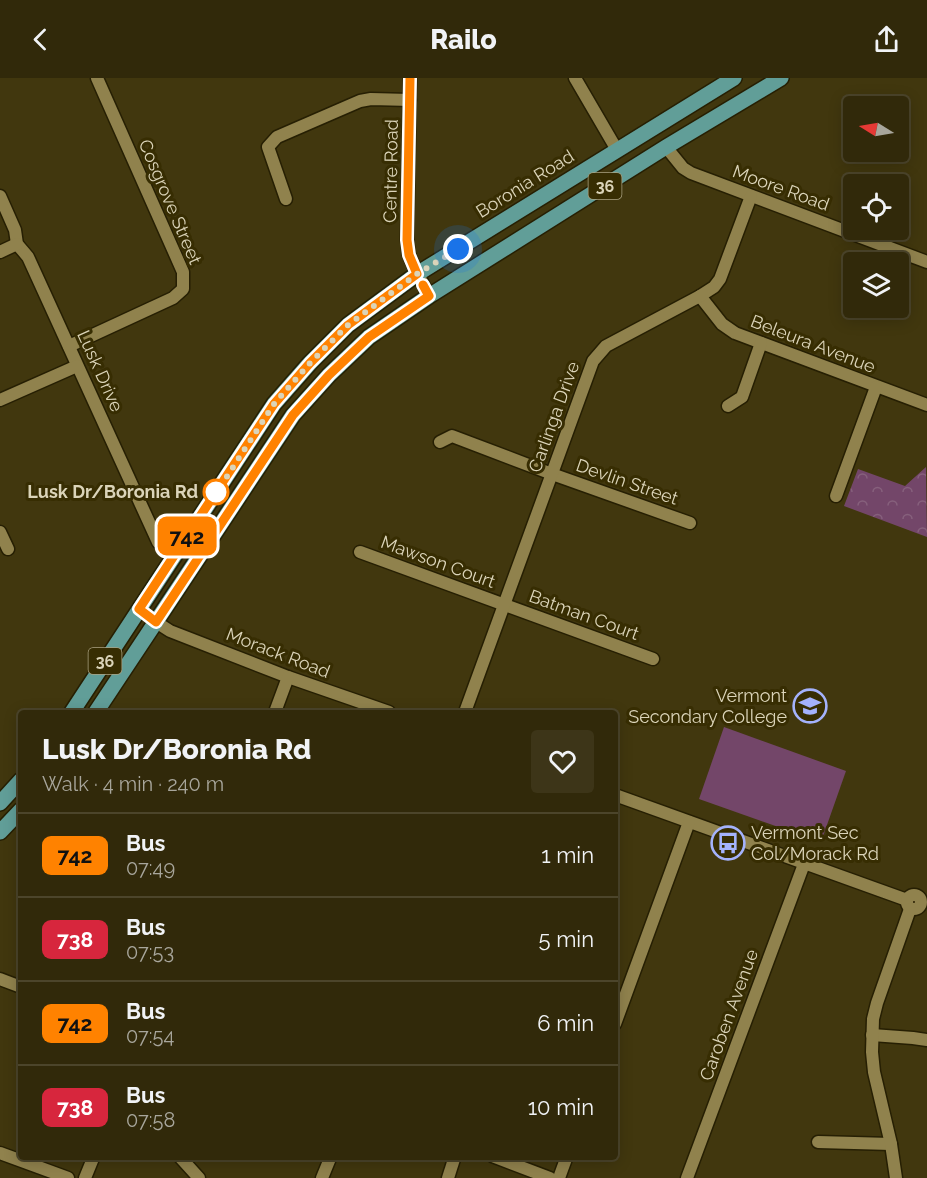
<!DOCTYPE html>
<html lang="en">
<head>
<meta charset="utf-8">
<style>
	:root { --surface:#31290a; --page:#3d3518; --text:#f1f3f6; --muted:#a8a69c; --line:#4c452b }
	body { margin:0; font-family:Raleway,sans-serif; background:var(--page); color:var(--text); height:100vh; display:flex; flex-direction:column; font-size:22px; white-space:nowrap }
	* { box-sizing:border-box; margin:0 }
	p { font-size:20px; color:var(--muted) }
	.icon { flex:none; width:33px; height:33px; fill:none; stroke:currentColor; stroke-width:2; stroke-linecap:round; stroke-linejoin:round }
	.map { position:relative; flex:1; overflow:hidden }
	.sheet { position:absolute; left:18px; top:632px; width:600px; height:450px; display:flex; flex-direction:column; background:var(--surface); border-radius:6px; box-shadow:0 3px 15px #0003,0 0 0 2px var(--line) }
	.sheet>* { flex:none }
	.badge { padding:0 12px; border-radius:9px; font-size:21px; line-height:39px }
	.needle { width:39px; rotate:281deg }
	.tools { position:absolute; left:843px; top:18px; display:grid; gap:12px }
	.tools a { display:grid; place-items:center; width:66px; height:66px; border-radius:6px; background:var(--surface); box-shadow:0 3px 15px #0003,0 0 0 2px var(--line); font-size:30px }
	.you { position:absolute; width:30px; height:30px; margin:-15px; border:4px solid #fff; border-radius:50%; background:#1a73e8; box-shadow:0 0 0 9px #1a73e833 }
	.map>.badge { position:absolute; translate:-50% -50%; box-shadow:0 0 0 3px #fff }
	.round { display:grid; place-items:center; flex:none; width:63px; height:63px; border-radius:6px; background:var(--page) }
	.summary { display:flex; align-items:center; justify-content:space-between; height:102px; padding:0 24px }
	h1 { font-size:28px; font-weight:800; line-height:45px }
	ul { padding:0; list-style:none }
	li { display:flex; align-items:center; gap:18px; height:84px; padding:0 24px; border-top:2px solid var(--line) }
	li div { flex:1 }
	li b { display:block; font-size:22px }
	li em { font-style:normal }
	li .badge { min-width:66px; font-weight:700; text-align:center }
	header { display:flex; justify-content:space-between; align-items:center; height:78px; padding:0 24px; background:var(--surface); font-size:27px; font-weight:800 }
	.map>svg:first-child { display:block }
	.grass { fill:#734669 }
	.park { fill:url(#park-crowns) }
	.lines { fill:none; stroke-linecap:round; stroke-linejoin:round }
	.minor-casing { stroke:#261f03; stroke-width:15 }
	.major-casing { stroke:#261f03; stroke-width:18 }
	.minor { stroke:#90824d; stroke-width:12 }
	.major { stroke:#619e98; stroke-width:15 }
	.line-casing { stroke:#fff; stroke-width:14 }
	.line { stroke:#ff8200; stroke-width:9 }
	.walk { stroke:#dbd4b9; stroke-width:6; stroke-dasharray:0 10.8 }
	.stop-dot { fill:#fff; stroke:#ff8200; stroke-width:3 }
	.labels { text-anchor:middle; stroke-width:6; stroke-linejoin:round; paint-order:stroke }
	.shield { fill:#372d02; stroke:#aaa282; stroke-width:1.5 }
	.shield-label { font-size:16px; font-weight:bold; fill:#dbd4b9 }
	.street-label { font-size:18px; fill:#dbd4b9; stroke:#372d02 }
	.stop-label { font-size:18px; font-weight:bold; fill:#dbd4b9; stroke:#372d02; text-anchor:end }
	.poi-label { font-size:18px; fill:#dbd4b9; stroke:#372d02; text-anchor:end }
</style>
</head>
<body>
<header><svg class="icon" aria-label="back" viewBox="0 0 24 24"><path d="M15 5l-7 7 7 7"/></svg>Railo<svg class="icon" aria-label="share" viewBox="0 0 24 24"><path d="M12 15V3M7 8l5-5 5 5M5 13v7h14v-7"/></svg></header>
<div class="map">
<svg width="927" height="1100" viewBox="0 0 927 1100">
	<defs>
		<pattern id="park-crowns" width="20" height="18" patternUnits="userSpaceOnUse" patternTransform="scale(1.5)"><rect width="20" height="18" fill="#734669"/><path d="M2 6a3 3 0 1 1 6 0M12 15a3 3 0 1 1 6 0" fill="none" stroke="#86607c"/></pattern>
	</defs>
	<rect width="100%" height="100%" fill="#41370e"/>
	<!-- grass -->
	<path class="grass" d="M724 649 846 693 821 764 699 721Z"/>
	<!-- park -->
	<path class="park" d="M926 389 927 459 844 428 858 391 905 408Z"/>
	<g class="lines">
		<defs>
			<g id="minor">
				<path d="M410 0 407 162 409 177 412 184 429 218"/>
				<path d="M575 0 617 72"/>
				<path d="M666 69 683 90 691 95 927 184"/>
				<path d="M0 118 15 152 17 166 28 179 158 464 176 476"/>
				<path d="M286 121 268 69 277 59 360 23 371 21 410 22"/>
				<path d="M0 174 17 166"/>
				<path d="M700 218 722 246 735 255 927 327"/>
				<path d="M69 268 173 220 183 211V194L97 0"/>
				<path d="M0 322 77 288"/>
				<path d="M728 328 742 319 761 265"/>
				<path d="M440 364 452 358 552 396 690 445"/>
				<path d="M836 418 876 309"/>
				<path d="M0 454 8 471"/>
				<path d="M360 474 653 581"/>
				<path d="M156 544 170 553 288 599 389 634"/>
				<path d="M275 634 288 599"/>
				<path d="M465 634 593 283 606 268 700 218 714 209 720 201 751 118"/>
				<path d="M615 717 907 822"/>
				<circle cx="914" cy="824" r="7"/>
				<path d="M0 901 21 909"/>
				<path d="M615 946 689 744"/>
				<path d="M872 957 913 960 927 962"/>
				<path d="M818 1064 891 1066"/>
				<path d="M0 1075 68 1100"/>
				<path d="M179 1078 199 1100"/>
				<path d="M492 1078 550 1100"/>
				<path d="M85 1100 94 1078"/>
				<path d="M322 1100 331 1078"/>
				<path d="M448 1100 455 1078"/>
				<path d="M559 1100 567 1078"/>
				<path d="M687 1100 804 786"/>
				<path d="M896 1100 891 1066 874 994 872 974 873 941 877 925 910 831"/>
			</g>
			<g id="major">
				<path d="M72 634 274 326 310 285 348 247 417 196 734 0"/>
				<path d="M96 634 293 337 329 297 369 259 429 218 666 69 781 0"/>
				<path d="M0 725 21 702"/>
				<path d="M0 754 21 732"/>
			</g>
		</defs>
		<!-- minor casing -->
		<use href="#minor" class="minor-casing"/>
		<!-- major casing -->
		<use href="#major" class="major-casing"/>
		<!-- minor -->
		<use href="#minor" class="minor"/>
		<!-- major -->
		<use href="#major" class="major"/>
	</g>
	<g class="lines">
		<defs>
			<path id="line" d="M410 0 407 162 409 177 417 196 348 247 310 285 274 326 139 531 156 544 293 337 329 297 369 259 429 218 423 207"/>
		</defs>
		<!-- line casing -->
		<use href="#line" class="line-casing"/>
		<!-- line -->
		<use href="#line" class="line"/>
		<!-- walk -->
		<path class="walk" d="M216 414 213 420 274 326 310 285 348 247 417 196 458 171"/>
	</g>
	<!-- icons -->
	<defs>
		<symbol id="school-ring" viewBox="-11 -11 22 22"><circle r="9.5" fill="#372d02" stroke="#a4b2fc" stroke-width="1.5"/><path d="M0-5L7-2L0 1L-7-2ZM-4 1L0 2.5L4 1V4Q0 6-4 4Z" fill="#a4b2fc"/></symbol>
		<symbol id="bus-ring" viewBox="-11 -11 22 22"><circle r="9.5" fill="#372d02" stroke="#a4b2fc" stroke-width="1.5"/><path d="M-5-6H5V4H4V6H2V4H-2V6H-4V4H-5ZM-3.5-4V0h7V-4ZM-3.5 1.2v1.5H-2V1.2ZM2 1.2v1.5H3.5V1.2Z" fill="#a4b2fc"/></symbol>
	</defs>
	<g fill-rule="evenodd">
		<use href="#school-ring" x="791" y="609" width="38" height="38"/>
		<use href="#bus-ring" x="709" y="746" width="38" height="38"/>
	</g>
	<!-- markers -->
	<circle class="stop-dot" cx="216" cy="414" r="12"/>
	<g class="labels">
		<!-- shield labels -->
		<g class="shield">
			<rect x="588.5" y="95" width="33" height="26" rx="4.5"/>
			<rect x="88.5" y="570" width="33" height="26" rx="4.5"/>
		</g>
		<g class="shield-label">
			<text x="605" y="114">36</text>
			<text x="105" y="589">36</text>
		</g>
		<!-- street labels -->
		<g class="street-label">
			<text transform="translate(391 93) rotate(-89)" y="6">Centre Road</text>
			<text transform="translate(525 106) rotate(-32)" y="6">Boronia Road</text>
			<text transform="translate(781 110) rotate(20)" y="6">Moore Road</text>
			<text transform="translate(170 124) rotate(67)" y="6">Cosgrove Street</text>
			<text transform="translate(813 266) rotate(21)" y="6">Beleura Avenue</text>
			<text transform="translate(100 293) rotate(66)" y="6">Lusk Drive</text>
			<text transform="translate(554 339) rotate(-70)" y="6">Carlinga Drive</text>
			<text transform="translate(627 404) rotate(19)" y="6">Devlin Street</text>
			<text transform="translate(438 484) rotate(20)" y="6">Mawson Court</text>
			<text transform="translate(584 537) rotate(20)" y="6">Batman Court</text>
			<text transform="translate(278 575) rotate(21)" y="6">Morack Road</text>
			<text transform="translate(729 937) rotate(-70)" y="6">Caroben Avenue</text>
		</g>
		<!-- stop labels -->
		<g class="stop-label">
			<text x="198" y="420">Lusk Dr/Boronia Rd</text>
		</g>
		<!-- poi labels -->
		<g class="poi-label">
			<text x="787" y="624">Vermont<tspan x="787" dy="21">Secondary College</tspan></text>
			<text x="751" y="761" text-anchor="start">Vermont Sec<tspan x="751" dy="21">Col/Morack Rd</tspan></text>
		</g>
	</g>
</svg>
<div class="tools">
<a><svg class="needle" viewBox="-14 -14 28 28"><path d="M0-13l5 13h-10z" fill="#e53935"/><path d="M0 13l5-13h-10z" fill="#a8a69c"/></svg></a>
<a><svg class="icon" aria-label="locate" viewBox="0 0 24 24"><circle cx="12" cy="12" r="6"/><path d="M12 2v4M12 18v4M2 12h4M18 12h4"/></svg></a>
<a><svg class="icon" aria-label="layers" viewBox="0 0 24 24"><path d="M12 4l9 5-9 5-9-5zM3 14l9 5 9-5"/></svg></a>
</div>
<div class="you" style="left:458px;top:171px"></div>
<b class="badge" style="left:187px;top:458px;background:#ff8200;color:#111">742</b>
<section class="sheet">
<div class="summary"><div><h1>Lusk Dr/Boronia Rd</h1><p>Walk · 4 min · 240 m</p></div><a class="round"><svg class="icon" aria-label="heart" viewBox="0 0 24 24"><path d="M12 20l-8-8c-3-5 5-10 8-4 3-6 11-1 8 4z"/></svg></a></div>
<ul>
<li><span class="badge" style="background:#ff8200;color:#111">742</span><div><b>Bus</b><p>07:49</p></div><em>1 min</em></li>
<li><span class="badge" style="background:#d7263d;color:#fff">738</span><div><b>Bus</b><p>07:53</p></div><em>5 min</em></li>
<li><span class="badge" style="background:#ff8200;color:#111">742</span><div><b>Bus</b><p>07:54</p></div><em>6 min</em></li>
<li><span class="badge" style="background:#d7263d;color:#fff">738</span><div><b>Bus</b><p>07:58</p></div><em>10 min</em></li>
</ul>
</section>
</div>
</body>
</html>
